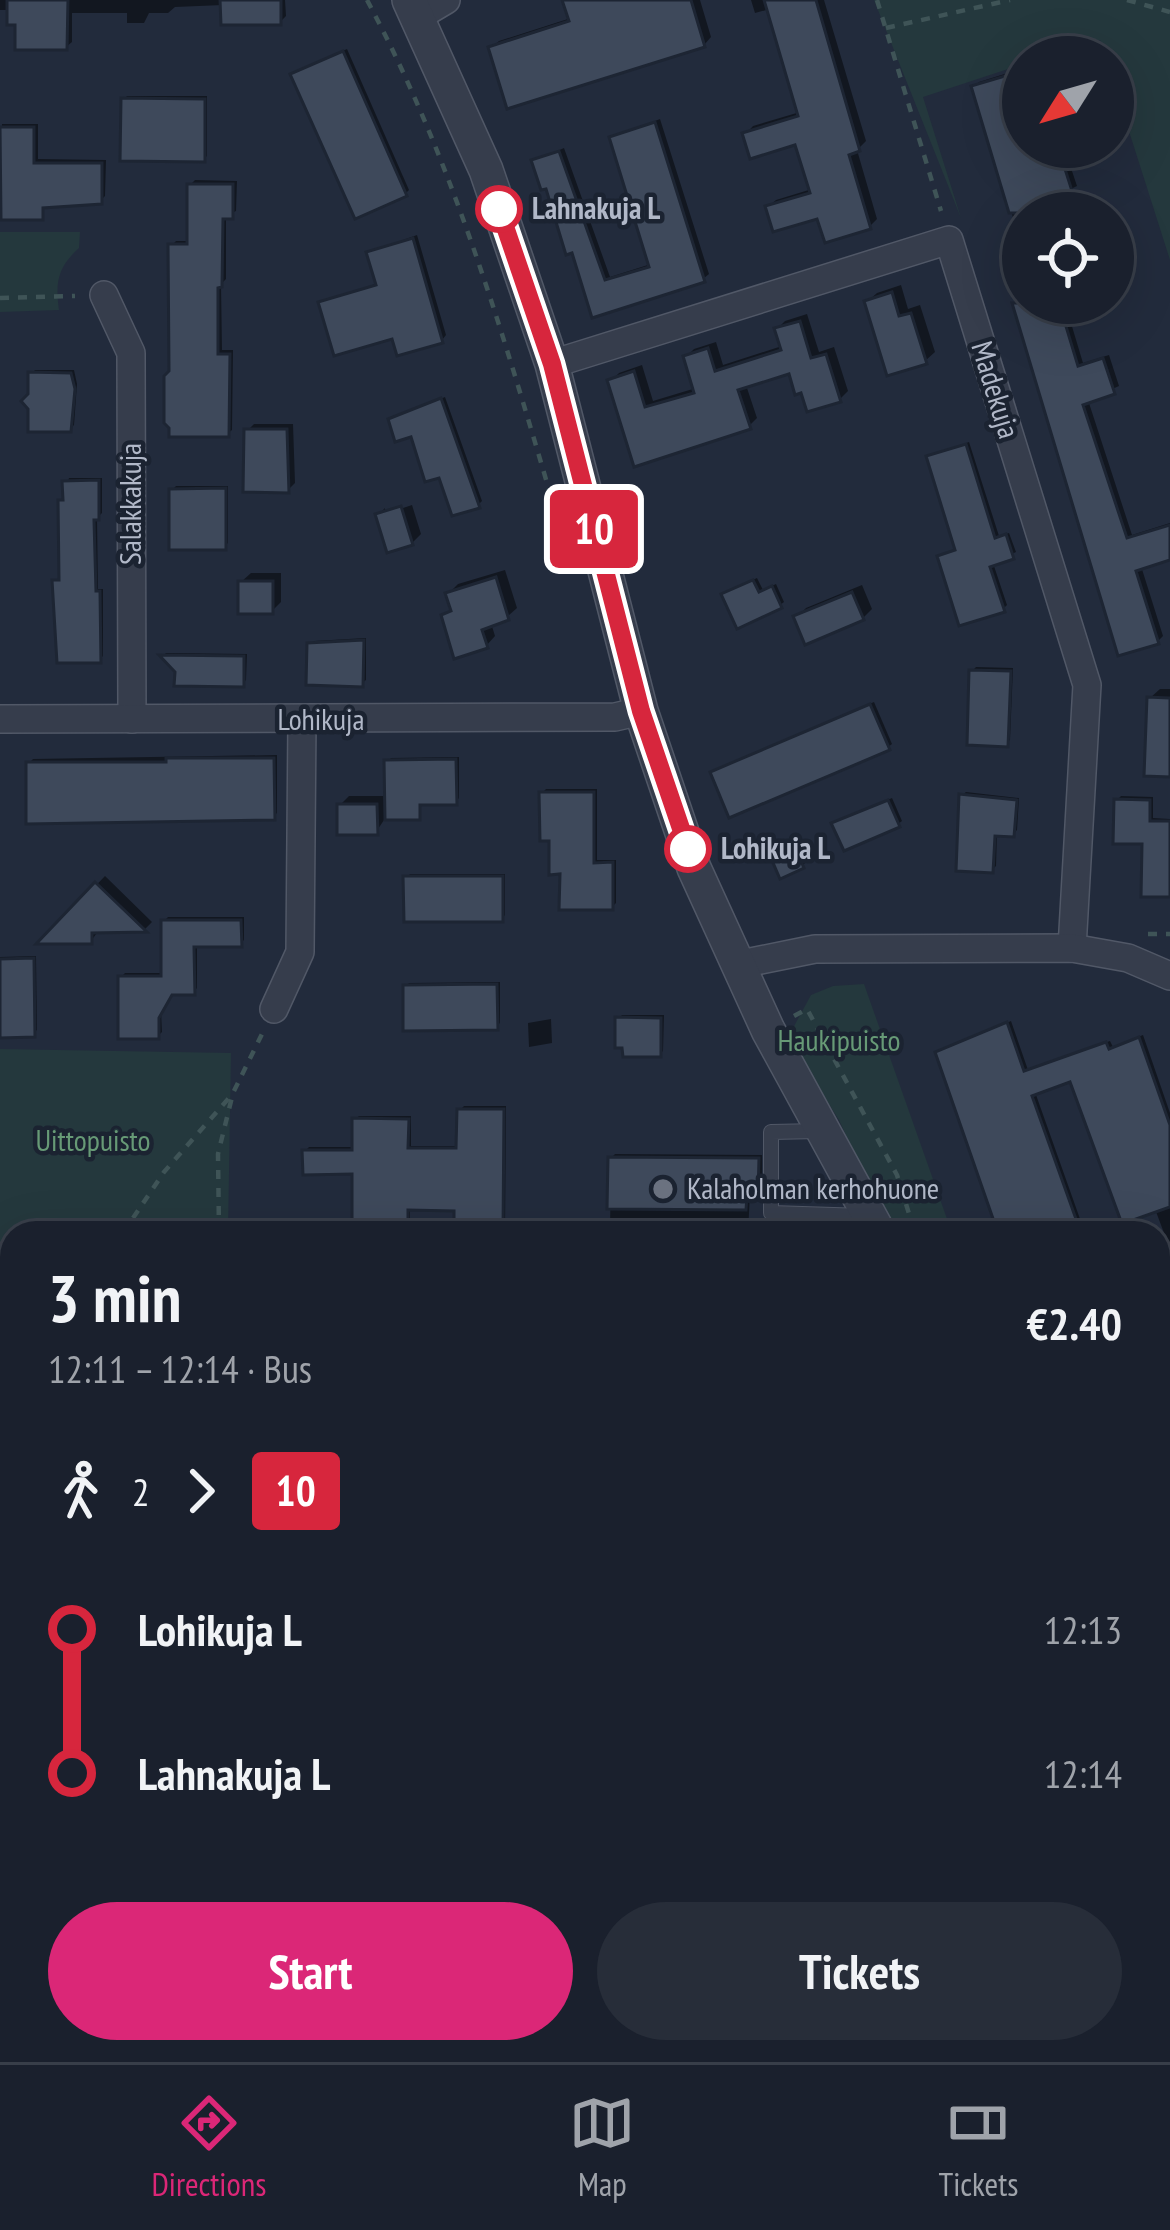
<!DOCTYPE html>
<html lang="en">
<head>
<meta charset="utf-8">
<style>
	:root { --surface:#1a202d; --page:#272d39; --text:#f1f3f6; --muted:#9fa3aa; --line:#383e49; --accent:#db2777 }
	body { margin:0; font-family:"PT Sans Narrow",sans-serif; background:var(--page); color:var(--text); height:100vh; display:flex; flex-direction:column; font-size:45px; white-space:nowrap }
	* { box-sizing:border-box; margin:0 }
	p { font-size:39px; color:var(--muted) }
	.icon { flex:none; width:66px; height:66px; fill:none; stroke:currentColor; stroke-width:2; stroke-linecap:round; stroke-linejoin:round }
	.map { position:relative; flex:1; overflow:hidden }
	.panel { position:absolute; left:0px; top:1221px; width:1170px; height:843px; display:flex; flex-direction:column; background:var(--surface); border-radius:36px 36px 0 0; box-shadow:0 12px 48px #0002,0 0 0 3px var(--line) }
	.panel>* { flex:none }
	.badge { padding:0 24px; border-radius:9px; font-size:42px; line-height:78px }
	.needle { width:78px; rotate:233deg }
	.tools { position:absolute; left:1002px; top:36px; display:grid; gap:24px }
	.tools a { display:grid; place-items:center; width:132px; height:132px; border-radius:50%; background:var(--surface); box-shadow:0 12px 48px #0002,0 0 0 3px var(--line); font-size:60px }
	.map>.badge { position:absolute; translate:-50% -50%; box-shadow:0 0 0 6px #fff }
	.legs { display:flex; align-items:center; gap:18px; height:132px; padding:0 48px; font-size:39px }
	.legs p { margin-inline-start:auto }
	.head { display:flex; align-items:center; justify-content:space-between; height:204px; padding:0 48px }
	h1 { font-size:66px; font-weight:700; line-height:90px }
	.button { display:flex; gap:24px; margin-top:auto; padding:24px 48px }
	.button a { flex:1; height:138px; border-radius:72px; background:var(--accent); color:#fff; font-size:48px; font-weight:700; line-height:138px; text-align:center }
	.button a+a { background:var(--page); color:var(--text) }
	ul { padding:0 48px; list-style:none }
	li { display:flex; align-items:center; gap:42px; height:144px; font-size:45px }
	li i { display:grid; place-items:center; width:18px; height:100%; margin:0 15px; background:currentColor }
	li i::after { content:''; width:30px; height:30px; margin:-15px; border:9px solid; border-radius:50%; background:var(--surface) }
	li p { margin-inline-start:auto }
	li:first-child i { background:linear-gradient(#0000 50%,currentColor 0) }
	li:last-child i { background:linear-gradient(currentColor 50%,#0000 0) }
	.tabs { display:flex; justify-content:space-around; align-items:center; height:168px; border-top:3px solid var(--line); background:var(--surface); font-size:33px; color:var(--muted) }
	.tabs a { display:grid; justify-items:center; gap:6px }
	.tabs .selected { color:var(--accent) }
	.map>svg:first-child { display:block }
	.green { fill:#24383d }
	.shadow { fill:#0007 }
	.lines { fill:none; stroke-linecap:round; stroke-linejoin:round }
	.stream { stroke:#354664; stroke-width:9 }
	.building { fill:#3e495b; stroke:#1d2533; stroke-width:3 }
	.service-casing { stroke:#515867; stroke-width:16 }
	.minor-casing { stroke:#515867; stroke-width:30 }
	.tertiary-casing { stroke:#515867; stroke-width:36 }
	.path { stroke:#3f5457; stroke-width:4.5; stroke-dasharray:9 9; stroke-linecap:butt }
	.service { stroke:#363d4c; stroke-width:14 }
	.minor { stroke:#363d4c; stroke-width:27 }
	.tertiary { stroke:#363d4c; stroke-width:33 }
	.line-1-casing { stroke:#fff; stroke-width:27 }
	.line-1 { stroke:#d7263d; stroke-width:18 }
	.stop-1-dot { fill:#fff; stroke:#d7263d; stroke-width:6 }
	.worship-dot { fill:#6b7280; stroke:#1b2331; stroke-width:4.5 }
	.labels { text-anchor:middle; stroke-width:9; stroke-linejoin:round; paint-order:stroke }
	.stop-label { font-size:30px; font-weight:bold; fill:#b1b8c8; stroke:#1b2331; text-anchor:start }
	.street-label { font-size:30px; fill:#b1b8c8; stroke:#1b2331 }
	.park-label { font-size:30px; fill:#679a76; stroke:#1b2331 }
	.poi-label { font-size:30px; fill:#b1b8c8; stroke:#1b2331; text-anchor:start }
</style>
</head>
<body>
<div class="map">
<svg width="1170" height="2062" viewBox="0 0 1170 2062">
	<rect width="100%" height="100%" fill="#222b3c"/>
	<!-- green -->
	<g class="green">
		<path d="M874 0H1170V260L1113 81V57H1105L1100 40 1046 57H1023V64L923 97 961 218Z"/>
		<path d="M0 232H80L79 248C58 267 55 282 59 310L0 312Z"/>
		<path d="M864 984 952 1233H891L839 1120 799 1057 792 1030 811 995 833 986Z"/>
		<path d="M0 1049 231 1053 228 1233H12V1802H0Z"/>
		<path d="M1170 1256V1377L1158 1382V1261Z"/>
		<path d="M1170 1999V2062H997L1024 2052H1158V2004Z"/>
		<rect x="27" y="2052" width="201" height="10"/>
	</g>
	<!-- shadow -->
	<g class="shadow">
		<path d="M0 0H285L286 16 280 22 223 5 175 7 168 13H149L144 23H127V13H72V42L66 47 18 22 10 10H0Z"/>
		<path d="M565 0H700L711 37 704 45 491 48 499 41 571 18Z"/>
		<path d="M751 0H824L866 141 857 150 877 219 870 226 768 207 776 200 812 189 797 142 746 134 753 126 800 112 770 9 755 13Z"/>
		<path d="M347 49 409 190 405 194 298 71Z"/>
		<path d="M1020 69 1023 147H1044L1047 156 1065 150 1077 186 1054 197 1059 213H1023V303H1065L1083 363 1109 355 1119 386 1088 400 1132 535 1170 523V557L1141 566 1163 636 1158 641 1120 653 1007 276 1017 269 1008 238 1017 231 974 87 979 82Z"/>
		<path d="M127 96H207V156L204 159 124 99Z"/>
		<path d="M660 119 709 274 703 279 594 314 548 185 535 161 564 148 610 277 651 264 612 138Z"/>
		<path d="M2 124H38V159L106 160 105 196 100 201 46 204 41 217 0 189Z"/>
		<path d="M195 180 237 181 236 211 226 216V279L221 284 222 350H233L232 430 227 434 172 372 171 246 176 241H190V185Z"/>
		<path d="M417 235 446 335 442 340 394 335 322 303 378 283 370 252Z"/>
		<path d="M901 285 908 309 920 305 935 352 925 361 867 302 877 293Z"/>
		<path d="M807 314 819 352 834 347 848 391 840 399 790 370 746 385 757 418 749 426 636 463 611 381 619 373 642 365 653 401 696 388 686 357 694 349 716 342 723 365 782 346 777 329 785 321Z"/>
		<path d="M35 370H74L77 384 74 425 70 429 31 395V374Z"/>
		<path d="M445 397 482 501 478 505 441 474 413 433 391 420Z"/>
		<path d="M254 424H293L295 483 288 490 247 431Z"/>
		<path d="M969 442 999 536 1009 533 1016 552 993 563 1007 605 1003 609 941 557 958 549 930 457Z"/>
		<path d="M69 478H102V513L97 518 98 589H103V656L99 660 55 581 59 578 61 501Z"/>
		<path d="M176 486H228V543L224 547 172 490Z"/>
		<path d="M412 505 421 534 412 543 379 514 385 508V514Z"/>
		<path d="M505 570 517 608 507 617 491 623 495 636 486 646 444 616 453 607 449 593 458 584Z"/>
		<path d="M251 573H281V602L272 611 241 582Z"/>
		<path d="M757 578 763 590 776 584 784 602 780 605 729 591Z"/>
		<path d="M862 585 872 609 863 618 797 617 806 608Z"/>
		<path d="M366 638V680L362 683 310 644 314 641Z"/>
		<path d="M166 653 247 654 246 680 243 684 178 671 163 656Z"/>
		<path d="M976 667 1013 668 1010 740 1006 744 972 671Z"/>
		<path d="M1160 689H1170V774L1150 698Z"/>
		<path d="M874 702 892 744 888 747 717 769Z"/>
		<path d="M277 755V813L273 817 29 763 33 759Z"/>
		<path d="M459 757V798L456 802H422L419 817H386L376 832 340 805 349 796H388L387 762 391 758Z"/>
		<path d="M546 789H597V860H616V903L612 907 563 871 542 793Z"/>
		<path d="M966 792 1019 798 1017 830 1013 834 997 833 996 866 992 870 962 795Z"/>
		<path d="M1121 796 1153 797V818L1170 819V894L1145 841 1117 800Z"/>
		<path d="M892 798 902 821 898 824 835 823Z"/>
		<path d="M796 839 806 862 802 866 775 848Z"/>
		<path d="M410 874H505V915L502 919 406 878Z"/>
		<path d="M105 876 152 922 145 929 99 930 91 941H43Z"/>
		<path d="M168 917H244V940L240 944H197V988L194 992H173L161 1011 162 1032 158 1036 121 977 125 973H164V921Z"/>
		<path d="M36 956 37 1030 33 1034 0 1037V957Z"/>
		<path d="M500 982V1023L496 1027 406 986 409 983Z"/>
		<path d="M622 1015H664L663 1051 660 1054 618 1019Z"/>
		<path d="M551 1019 552 1043 529 1047 528 1023Z"/>
		<path d="M1011 1021 1028 1070 1110 1041 1113 1047 1143 1035 1170 1113V1249L1155 1209 1072 1079 1035 1092 1085 1233H1001L938 1053Z"/>
		<path d="M464 1106H506L505 1233H457V1208L410 1207V1233H355V1171L305 1151 309 1147H355V1119L359 1116H411V1146H459L460 1110Z"/>
		<path d="M615 1154 762 1155V1189L750 1193 748 1233H610L611 1158Z"/>
		<path d="M1159 1379 1170 1381V1531H1158Z"/>
		<path d="M1158 1576 1170 1577 1168 1637 1158 1636Z"/>
		<path d="M7 1800H12V1861H0V1806Z"/>
		<path d="M1170 1833V1882L1158 1886V1840Z"/>
		<path d="M0 1910H12V1952L6 1958H0Z"/>
		<path d="M0 2029H12V2052H22V2062H0Z"/>
		<path d="M244 2052H591V2059L588 2062H244Z"/>
		<rect x="687" y="2052" width="49" height="10"/>
	</g>
	<g class="lines">
		<!-- stream -->
		<g class="stream">
			<path d="M1158 1309 1170 1305"/>
			<path d="M0 1406H12"/>
		</g>
	</g>
	<!-- building -->
	<g class="building">
		<path d="M7 0H68L67 50H15V25H7Z"/>
		<path d="M220 0H281V25H221Z"/>
		<path d="M562 0H691L705 47 507 109 488 47 569 21Z"/>
		<path d="M764 0H816L860 151 849 155 871 229 825 243 817 219 773 232 765 206 810 193 795 145 750 159 742 133 798 116Z"/>
		<path d="M343 51 407 196 355 219 290 74Z"/>
		<path d="M1015 73 1023 98V147H1058L1073 194 1049 201 1053 213H1009L971 86Z"/>
		<path d="M121 98 205 99V162L120 161Z"/>
		<path d="M655 122 705 282 592 318 572 253 566 255 546 189 541 190 531 160 559 151 605 280 649 267 609 137Z"/>
		<path d="M0 127H34V163H102V204L43 208V220H1Z"/>
		<path d="M187 184H233V219H223L222 287 218 288V354H230L229 437H169V428L164 423V376L169 371 168 244H187Z"/>
		<path d="M413 238 443 343 397 356 392 339 334 356 318 302 376 285 366 252Z"/>
		<path d="M892 292 899 316 911 313 927 364 887 376 864 301Z"/>
		<path d="M1012 303H1059L1078 366 1103 358 1115 394 1083 405 1127 538 1170 525V560L1136 571 1159 644 1118 656Z"/>
		<path d="M800 321 811 358 826 354 841 402 807 412 801 393 795 395 789 374 738 390 751 429 634 467 607 380 634 371 645 407 694 393 683 356 708 348 715 371 781 350 774 328Z"/>
		<path d="M28 372 71 373 75 389 71 432H28V409L21 401 28 394Z"/>
		<path d="M441 398 480 508 452 516 439 478 425 482 411 437 395 442 388 419Z"/>
		<path d="M244 429H287L289 493 243 492Z"/>
		<path d="M966 444 995 538 1006 534 1014 559 990 567 1005 612 959 626 937 556 955 550 926 456Z"/>
		<path d="M99 480V520H94L96 591H100L101 663H57L52 580H59L58 500H63L62 481Z"/>
		<path d="M226 488V550H169V489Z"/>
		<path d="M401 506 413 545 387 553 375 514Z"/>
		<path d="M496 577 509 620 482 630 488 648 454 659 441 615 451 611 445 593Z"/>
		<path d="M753 580 759 592 772 586 782 608 737 629 721 594Z"/>
		<rect x="238" y="581" width="35" height="33"/>
		<path d="M852 592 864 620 805 645 793 616Z"/>
		<path d="M364 640 363 687 306 685 307 643Z"/>
		<path d="M159 655 244 656V687L174 686 175 672Z"/>
		<path d="M969 670 1011 671 1008 747 967 745Z"/>
		<path d="M1147 697 1170 698V777L1144 776Z"/>
		<path d="M870 704 890 750 729 818 710 772Z"/>
		<path d="M166 758H274L275 820 26 824V762H166Z"/>
		<path d="M456 759 457 805H420V820H385L384 760Z"/>
		<path d="M539 792H594V863L613 862V910H559L560 874 549 875V841H540Z"/>
		<path d="M959 794 1017 800 1014 837 995 836 993 873 956 871Z"/>
		<path d="M1114 799 1150 800V821H1170V897H1141L1142 844H1113Z"/>
		<path d="M888 800 900 827 844 851 831 823Z"/>
		<path d="M337 804H377L378 835H337Z"/>
		<path d="M792 841 804 868 780 879 768 851Z"/>
		<path d="M403 876H503V922H404Z"/>
		<path d="M95 882 147 932 92 933V944H36Z"/>
		<path d="M161 920H241L242 947H194L195 995H172L159 1018V1039H118V976H161Z"/>
		<path d="M34 958 35 1037 0 1038V959Z"/>
		<path d="M497 984 498 1030 403 1031V985Z"/>
		<path d="M615 1017 661 1018V1057H623L622 1048H615Z"/>
		<path d="M1007 1022 1024 1071 1106 1042 1109 1049 1139 1037 1170 1125V1207L1122 1224 1070 1082 1032 1096 1081 1233H998L935 1052Z"/>
		<path d="M457 1109H504L503 1233H454V1211L408 1210V1233H352V1174L303 1175 302 1150H352V1118L409 1119 408 1148H456Z"/>
		<path d="M608 1157 759 1158 758 1196H747L746 1210 607 1209Z"/>
	</g>
	<g class="lines">
		<defs>
			<path id="service" d="M819 1131 771 1132V1213L865 1216"/>
			<g id="minor">
				<path d="M419 16 446 0"/>
				<path d="M104 295 131 353 132 719"/>
				<path d="M552 364 949 240 1087 685 1072 948"/>
				<path d="M0 719 615 717 641 711"/>
				<path d="M736 965 815 949 1072 948 1128 958 1170 976"/>
				<path d="M274 1009 300 952 302 721"/>
				<path d="M1158 1778 1170 1774"/>
				<path d="M0 1996H12"/>
			</g>
			<g id="tertiary">
				<path d="M409 0 486 170 552 364 641 711 694 868 768 1030 879 1233"/>
				<path d="M770 2062 772 2052"/>
			</g>
		</defs>
		<!-- service casing -->
		<use href="#service" class="service-casing"/>
		<!-- minor casing -->
		<use href="#minor" class="minor-casing"/>
		<!-- tertiary casing -->
		<use href="#tertiary" class="tertiary-casing"/>
		<!-- path -->
		<g class="path">
			<path d="M367 0C453 160 504 337 555 510"/>
			<path d="M877 0 941 211"/>
			<path d="M1127 0 1170 12"/>
			<path d="M886 28 1010 0"/>
			<path d="M0 298 75 296"/>
			<path d="M1148 934H1170"/>
			<path d="M794 1016 807 1009 897 1175 915 1233"/>
			<path d="M123 1233 164 1172 229 1098"/>
			<path d="M219 1233 218 1154 233 1093 263 1032"/>
			<path d="M0 1362 12 1364"/>
			<path d="M0 1601H12"/>
			<path d="M811 2062 813 2052"/>
		</g>
		<!-- service -->
		<use href="#service" class="service"/>
		<!-- minor -->
		<use href="#minor" class="minor"/>
		<!-- tertiary -->
		<use href="#tertiary" class="tertiary"/>
	</g>
	<g class="lines">
		<defs>
			<path id="line-1" d="M499 209 552 364 641 711 688 849"/>
		</defs>
		<!-- line-1 casing -->
		<use href="#line-1" class="line-1-casing"/>
		<!-- line-1 -->
		<use href="#line-1" class="line-1"/>
	</g>
	<!-- markers -->
	<g class="stop-1-dot">
		<circle cx="499" cy="209" r="21"/>
		<circle cx="688" cy="849" r="21"/>
	</g>
	<circle class="worship-dot" cx="663" cy="1189" r="12"/>
	<g class="labels">
		<!-- stop labels -->
		<g class="stop-label">
			<text x="532" y="219">Lahnakuja L</text>
			<text x="721" y="859">Lohikuja L</text>
		</g>
		<!-- street labels -->
		<g class="street-label">
			<text transform="translate(995 390) rotate(73)" y="10">Madekuja</text>
			<text transform="translate(131 504) rotate(-90)" y="10">Salakkakuja</text>
			<text x="321" y="730">Lohikuja</text>
		</g>
		<!-- park labels -->
		<g class="park-label">
			<text x="839" y="1051">Haukipuisto</text>
			<text x="93" y="1151">Uittopuisto</text>
		</g>
		<!-- poi labels -->
		<g class="poi-label">
			<text x="687" y="1199">Kalaholman kerhohuone</text>
		</g>
	</g>
</svg>
<div class="tools">
<a><svg class="needle" viewBox="-14 -14 28 28"><path d="M0-13l5 13h-10z" fill="#e53935"/><path d="M0 13l5-13h-10z" fill="#9fa3aa"/></svg></a>
<a><svg class="icon" aria-label="locate" viewBox="0 0 24 24"><circle cx="12" cy="12" r="6"/><path d="M12 2v4M12 18v4M2 12h4M18 12h4"/></svg></a>
</div>
<b class="badge" style="left:594px;top:529px;background:#d7263d;color:#fff">10</b>
<section class="panel">
<div class="head"><div><h1>3 min</h1><p>12:11 – 12:14 · Bus</p></div><b>€2.40</b></div>
<div class="legs"><svg class="icon" aria-label="walk" viewBox="0 0 24 24"><circle cx="13" cy="4" r="2"/><path d="M13 8l-2 6 4 7M11 14l-3 7M7 12l3-4h3l4 4"/></svg>2<svg class="icon" aria-label="forward" viewBox="0 0 24 24"><path d="M9 5l7 7-7 7"/></svg><b class="badge" style="background:#d7263d;color:#fff">10</b></div>
<ul>
<li><i style="color:#d7263d"></i><b>Lohikuja L</b><p>12:13</p></li>
<li><i style="color:#d7263d"></i><b>Lahnakuja L</b><p>12:14</p></li>
</ul>
<div class="button"><a>Start</a><a>Tickets</a></div>
</section>
</div>
<nav class="tabs">
<a class="selected"><svg class="icon" aria-label="directions" viewBox="0 0 24 24"><path d="M12 3l9 9-9 9-9-9zM9 14v-3h6M13 9l2 2-2 2"/></svg>Directions</a>
<a><svg class="icon" aria-label="map" viewBox="0 0 24 24"><path d="M3 6l6-2 6 2 6-2v14l-6 2-6-2-6 2zM9 4v14M15 6v14"/></svg>Map</a>
<a><svg class="icon" aria-label="tickets" viewBox="0 0 24 24"><path d="M3 7h18v10H3zM15 7v10"/></svg>Tickets</a>
</nav>
</body>
</html>
